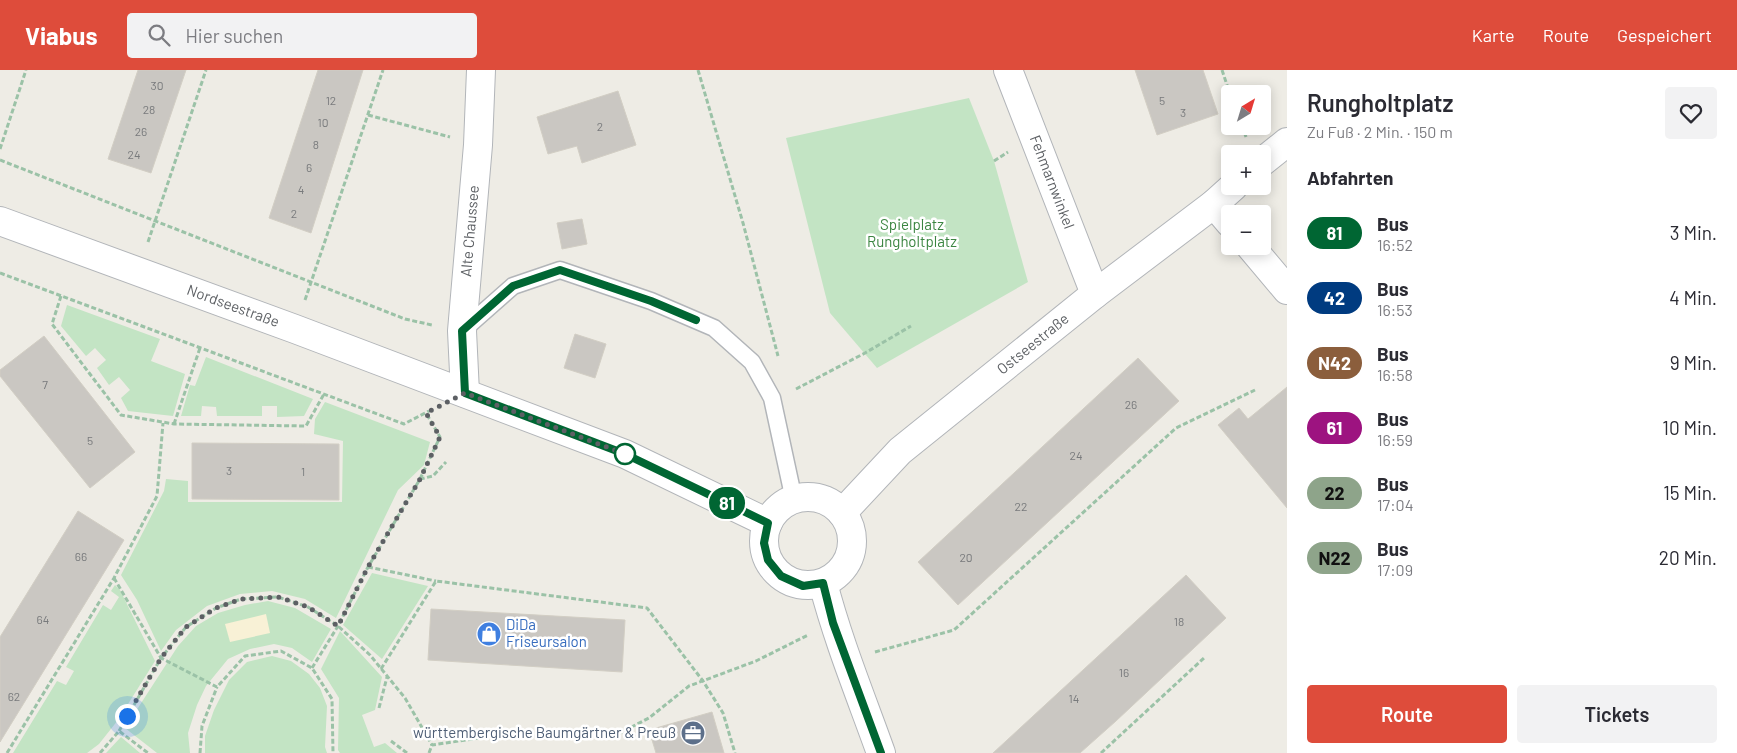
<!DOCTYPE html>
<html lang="de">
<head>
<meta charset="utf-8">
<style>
	:root { --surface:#fff; --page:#f2f2f3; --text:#2b2b33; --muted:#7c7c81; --accent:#de4c3b }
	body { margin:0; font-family:Barlow,sans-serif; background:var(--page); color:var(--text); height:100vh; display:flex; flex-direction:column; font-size:19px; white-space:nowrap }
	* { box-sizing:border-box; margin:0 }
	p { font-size:16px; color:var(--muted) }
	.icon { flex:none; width:28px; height:28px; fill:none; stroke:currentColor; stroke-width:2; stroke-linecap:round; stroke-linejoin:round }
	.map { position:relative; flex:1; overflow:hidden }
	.sheet { display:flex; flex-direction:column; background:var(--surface); width:450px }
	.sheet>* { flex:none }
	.badge { padding:0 10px; border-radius:16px; font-size:18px; line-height:32px }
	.needle { width:32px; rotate:38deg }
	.fabs { position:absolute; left:1221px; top:15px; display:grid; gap:10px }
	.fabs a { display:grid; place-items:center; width:50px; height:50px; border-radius:5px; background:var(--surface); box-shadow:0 2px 12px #0003; font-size:25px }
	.you { position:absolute; width:25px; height:25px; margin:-12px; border:4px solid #fff; border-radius:50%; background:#1a73e8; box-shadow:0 0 0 8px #1a73e833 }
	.map>.badge { position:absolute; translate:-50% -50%; box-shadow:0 0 0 2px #fff }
	h2 { padding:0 20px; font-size:19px; line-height:45px }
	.round { display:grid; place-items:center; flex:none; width:52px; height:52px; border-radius:5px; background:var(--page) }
	.head { display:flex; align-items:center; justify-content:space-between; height:85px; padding:0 20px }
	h1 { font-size:24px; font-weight:600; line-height:38px }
	.primary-button { display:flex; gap:10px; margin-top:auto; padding:10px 20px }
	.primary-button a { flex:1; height:58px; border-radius:5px; background:var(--accent); color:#fff; font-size:20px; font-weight:600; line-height:58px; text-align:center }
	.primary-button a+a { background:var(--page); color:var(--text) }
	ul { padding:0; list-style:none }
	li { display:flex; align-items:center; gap:15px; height:65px; padding:0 20px }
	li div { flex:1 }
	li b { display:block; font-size:19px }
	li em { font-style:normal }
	li .badge { min-width:55px; font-weight:700; text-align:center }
	header { display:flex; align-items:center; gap:30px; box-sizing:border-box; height:70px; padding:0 25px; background:var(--accent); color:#fff }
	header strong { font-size:24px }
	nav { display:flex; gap:28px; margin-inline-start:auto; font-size:18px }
	.search { width:350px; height:45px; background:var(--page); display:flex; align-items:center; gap:12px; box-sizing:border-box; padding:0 18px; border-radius:5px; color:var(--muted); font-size:19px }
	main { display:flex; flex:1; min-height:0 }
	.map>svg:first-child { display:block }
	.green { fill:#c3e4c4 }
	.sand { fill:#f8f1d6 }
	.building { fill:#cac7c2; stroke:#d2cec4 }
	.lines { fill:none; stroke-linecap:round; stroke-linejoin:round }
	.service-casing { stroke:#b2b5b9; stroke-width:19 }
	.minor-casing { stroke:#b2b5b9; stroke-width:30 }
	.path { stroke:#9bc2a7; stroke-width:3; stroke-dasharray:5 2.5; stroke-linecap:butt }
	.service { stroke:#fff; stroke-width:16 }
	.minor { stroke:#fff; stroke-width:28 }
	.line-casing { stroke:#fff; stroke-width:11 }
	.line { stroke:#063; stroke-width:8 }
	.walk { stroke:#5d6064; stroke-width:5; stroke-dasharray:0 9 }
	.stop-dot { fill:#fff; stroke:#063; stroke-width:2.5 }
	.labels { text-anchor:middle; stroke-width:5; stroke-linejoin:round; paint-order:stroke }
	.number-label { font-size:12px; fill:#787a7c }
	.street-label { font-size:15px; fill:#5d6064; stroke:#fff }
	.park-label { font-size:15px; fill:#3b8541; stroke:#fff }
	.shop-label { font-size:15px; fill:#366cbe; stroke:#fff; text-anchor:start }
	.service-label { font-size:15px; fill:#4e5e75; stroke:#fff; text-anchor:end }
</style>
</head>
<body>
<header>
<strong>Viabus</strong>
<div class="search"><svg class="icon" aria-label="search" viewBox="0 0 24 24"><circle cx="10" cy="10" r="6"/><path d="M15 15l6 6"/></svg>Hier suchen</div>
<nav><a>Karte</a><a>Route</a><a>Gespeichert</a></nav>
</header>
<main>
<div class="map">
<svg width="1287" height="683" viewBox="0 0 1287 683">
	<rect width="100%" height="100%" fill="#eeece5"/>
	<!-- green -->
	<g class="green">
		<path d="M969 28 994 91 1028 212 877 298 830 243 786 68Z"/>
		<path d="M67 235 160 269 151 291 185 304 173 346 128 341 121 328 130 320 119 307 109 315 97 298 106 290 95 278 86 286 61 256Z"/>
		<path d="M206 287 313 329 304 346 277 347V336H262V346H217L216 337 202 336 201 346H181L190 315 195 316Z"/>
		<path d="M325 332 430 372 424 395 398 420 336 548 305 529 272 521 240 524 207 536 176 560 161 581 137 530 121 505 164 421 166 409 188 411V432H342L343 371 314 364 315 349Z"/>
		<path d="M372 503 428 516 382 589 343 555Z"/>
		<path d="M115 515 120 520 155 591 118 650 99 674 87 683H13L57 611 66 615 74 601 66 597 103 535 111 540 119 527 111 521Z"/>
		<path d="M268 531 295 538 331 559 312 592 292 578 274 574 250 579 228 589 206 616 197 635 188 663 190 683H157L125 658 178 576 196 556 218 543 245 535Z"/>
		<path d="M340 561 382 607 375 640 362 645 374 677 385 673 397 683H340L338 680 339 628 321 599Z"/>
		<path d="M272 586 291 591 309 604 320 618 327 636 325 677 327 683H205V666L214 640 229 610 247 592Z"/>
		<path d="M121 667 140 683H106Z"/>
	</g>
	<!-- sand -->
	<path class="sand" d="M266 544 270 563 230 572 225 554Z"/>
	<!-- building -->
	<g class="building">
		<path d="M138 0H186L151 103 108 89Z"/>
		<path d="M318 0H363L311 163 269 148Z"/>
		<path d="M1135 0H1203L1218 44 1157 65Z"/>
		<path d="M618 21 636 75 582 93 577 76 548 84 537 47Z"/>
		<path d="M582 149 587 174 562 179 557 153Z"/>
		<path d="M575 264 606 274 595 308 564 298Z"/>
		<path d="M44 266 135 382 90 418 0 306V300Z"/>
		<path d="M1138 288 1179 331 958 535 918 492Z"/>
		<path d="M1287 317V438L1218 355 1239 338 1248 349Z"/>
		<path d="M192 373 339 374V430L192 429Z"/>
		<path d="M78 441 124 470 0 672V567Z"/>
		<path d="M1186 505 1226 548 1116 651 1080 683H993Z"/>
		<path d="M431 539 625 550 622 602 428 590Z"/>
		<path d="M712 642 724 683H656L649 660Z"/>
	</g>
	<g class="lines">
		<defs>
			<path id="service" d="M462 261 513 216 560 200 651 231 714 258 752 292 772 328 794 430"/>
			<g id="minor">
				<path d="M1008 0 1095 224"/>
				<path d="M1262 92 1287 72"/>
				<path d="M1214 134 1230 153"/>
				<path d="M0 151 295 259 625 384 768 453"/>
				<path d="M1250 176 1287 220"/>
				<path d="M465 323 462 261 478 75 481 0"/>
				<circle cx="808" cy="471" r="44"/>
				<path d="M842 443 900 381 1095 224 1214 134 1234 116"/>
				<path d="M823 513C838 571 861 627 881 683"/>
			</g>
		</defs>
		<!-- service casing -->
		<use href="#service" class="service-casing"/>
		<!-- minor casing -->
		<use href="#minor" class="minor-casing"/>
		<!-- path -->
		<g class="path">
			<path d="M698 0 743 153 778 286"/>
			<path d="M1222 0 1230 24"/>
			<path d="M368 45 450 67"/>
			<path d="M1242 56 1246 67"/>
			<path d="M0 79 26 0"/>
			<path d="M0 90 405 249 432 255"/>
			<path d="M994 91 1008 82"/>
			<path d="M148 172 206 0"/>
			<path d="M0 203 404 354 429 341"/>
			<path d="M61 226 52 254 121 345 174 354 306 356 324 324"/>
			<path d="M305 230 383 0"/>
			<path d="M796 319 865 283 911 256"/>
			<path d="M174 354 200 278"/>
			<path d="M420 409 440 367 426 343"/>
			<path d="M368 497 436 511"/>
			<path d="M114 508 161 588 186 557 216 538 241 529 278 527 308 537 338 556 370 585 405 628 432 675"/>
			<path d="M875 582 954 560 1176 358 1255 320"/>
			<path d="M312 598 338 556 368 497 420 409 433 406 446 392"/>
			<path d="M381 599 436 511 647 538 703 611 723 643 735 683"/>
			<path d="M379 638 387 607"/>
			<path d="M119 661 161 588 217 617 245 586 281 581 312 598 332 629 333 683"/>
			<path d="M391 671 407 683"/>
			<path d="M7 683 114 508 157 426 163 353"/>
			<path d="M100 683 119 661 148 683"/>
			<path d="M200 683 202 656 217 617"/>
			<path d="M429 683 432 675 493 666 560 664 616 665 649 648 689 616 756 591 808 565"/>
			<path d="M1101 683 1204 588"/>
		</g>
		<!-- service -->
		<use href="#service" class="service"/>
		<!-- minor -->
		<use href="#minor" class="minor"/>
	</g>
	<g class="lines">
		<defs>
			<path id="line" d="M696 250 651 231 560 200 513 216 462 261 465 323 625 384 768 453 764 473 768 490 781 506 803 516 823 513 833 553 881 683"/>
		</defs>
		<!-- line casing -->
		<use href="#line" class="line-casing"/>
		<!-- line -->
		<use href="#line" class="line"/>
		<!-- walk -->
		<path class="walk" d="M127 646 161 588 186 557 216 538 241 529 278 527 308 537 338 556 368 497 420 409 440 367 426 343 465 323 625 384"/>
	</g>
	<!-- icons -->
	<defs>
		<symbol id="shop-disc" viewBox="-11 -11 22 22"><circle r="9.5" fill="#3f7fe0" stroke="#fff"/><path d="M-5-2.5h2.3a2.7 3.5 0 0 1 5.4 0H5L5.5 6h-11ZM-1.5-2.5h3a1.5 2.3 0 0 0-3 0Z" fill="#fff"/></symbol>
		<symbol id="office-disc" viewBox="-11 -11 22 22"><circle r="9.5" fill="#5c6f8a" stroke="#fff"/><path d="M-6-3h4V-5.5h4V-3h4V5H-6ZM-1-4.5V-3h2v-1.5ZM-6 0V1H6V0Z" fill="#fff"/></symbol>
	</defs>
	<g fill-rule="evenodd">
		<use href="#shop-disc" x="475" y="550" width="28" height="28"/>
		<use href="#office-disc" x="679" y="649" width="28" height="28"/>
	</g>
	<!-- markers -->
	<circle class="stop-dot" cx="625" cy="384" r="10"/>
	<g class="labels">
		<!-- number labels -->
		<g class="number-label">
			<text x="157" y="20">30</text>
			<text x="331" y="35">12</text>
			<text x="1162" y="35">5</text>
			<text x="149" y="44">28</text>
			<text x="1183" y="47">3</text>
			<text x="323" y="57">10</text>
			<text x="600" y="61">2</text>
			<text x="141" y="66">26</text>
			<text x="316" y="79">8</text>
			<text x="134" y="89">24</text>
			<text x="309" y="102">6</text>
			<text x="301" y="124">4</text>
			<text x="294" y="148">2</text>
			<text x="45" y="319">7</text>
			<text x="1131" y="339">26</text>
			<text x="90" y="375">5</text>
			<text x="1076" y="390">24</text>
			<text x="229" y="405">3</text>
			<text x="303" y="406">1</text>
			<text x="1021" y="441">22</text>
			<text x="81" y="491">66</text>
			<text x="966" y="492">20</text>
			<text x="43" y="554">64</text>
			<text x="1179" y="556">18</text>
			<text x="1124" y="607">16</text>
			<text x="14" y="631">62</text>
			<text x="1074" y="633">14</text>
		</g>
		<!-- street labels -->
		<g class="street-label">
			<text transform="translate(1052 112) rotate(69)" y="5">Fehmarnwinkel</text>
			<text transform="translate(470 161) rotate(-85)" y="5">Alte Chaussee</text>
			<text transform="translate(233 236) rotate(20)" y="5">Nordseestraße</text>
			<text transform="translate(1033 274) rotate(-39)" y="5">Ostseestraße</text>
		</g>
		<!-- park labels -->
		<g class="park-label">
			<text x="912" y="160">Spielplatz<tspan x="912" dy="17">Rungholtplatz</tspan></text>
		</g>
		<!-- shop labels -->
		<g class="shop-label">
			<text x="506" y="560">DiDa<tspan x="506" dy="17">Friseursalon</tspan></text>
		</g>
		<!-- service labels -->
		<g class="service-label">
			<text x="676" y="668">württembergische Baumgärtner &amp; Preuß</text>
		</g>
	</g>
</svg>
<div class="fabs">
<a><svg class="needle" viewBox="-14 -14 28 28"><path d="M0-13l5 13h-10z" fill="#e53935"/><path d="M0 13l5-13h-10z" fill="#7c7c81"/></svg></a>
<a>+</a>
<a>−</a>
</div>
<div class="you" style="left:127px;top:646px"></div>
<b class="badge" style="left:727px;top:433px;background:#063;color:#fff">81</b>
</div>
<section class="sheet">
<div class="head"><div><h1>Rungholtplatz</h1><p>Zu Fuß · 2 Min. · 150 m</p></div><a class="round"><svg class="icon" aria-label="heart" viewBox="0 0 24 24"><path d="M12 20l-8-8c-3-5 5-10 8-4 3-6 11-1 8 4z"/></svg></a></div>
<h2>Abfahrten</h2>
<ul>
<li><span class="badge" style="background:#063;color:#fff">81</span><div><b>Bus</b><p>16:52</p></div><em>3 Min.</em></li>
<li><span class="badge" style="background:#003b80;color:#fff">42</span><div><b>Bus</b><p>16:53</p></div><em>4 Min.</em></li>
<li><span class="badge" style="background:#8b5e3c;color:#fff">N42</span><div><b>Bus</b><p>16:58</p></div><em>9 Min.</em></li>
<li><span class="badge" style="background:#9d1380;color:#fff">61</span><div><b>Bus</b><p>16:59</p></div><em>10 Min.</em></li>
<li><span class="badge" style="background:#8ea48a;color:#111">22</span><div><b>Bus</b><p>17:04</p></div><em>15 Min.</em></li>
<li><span class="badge" style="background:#8ea48a;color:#111">N22</span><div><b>Bus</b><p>17:09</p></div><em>20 Min.</em></li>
</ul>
<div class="primary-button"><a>Route</a><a>Tickets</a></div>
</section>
</main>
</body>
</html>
